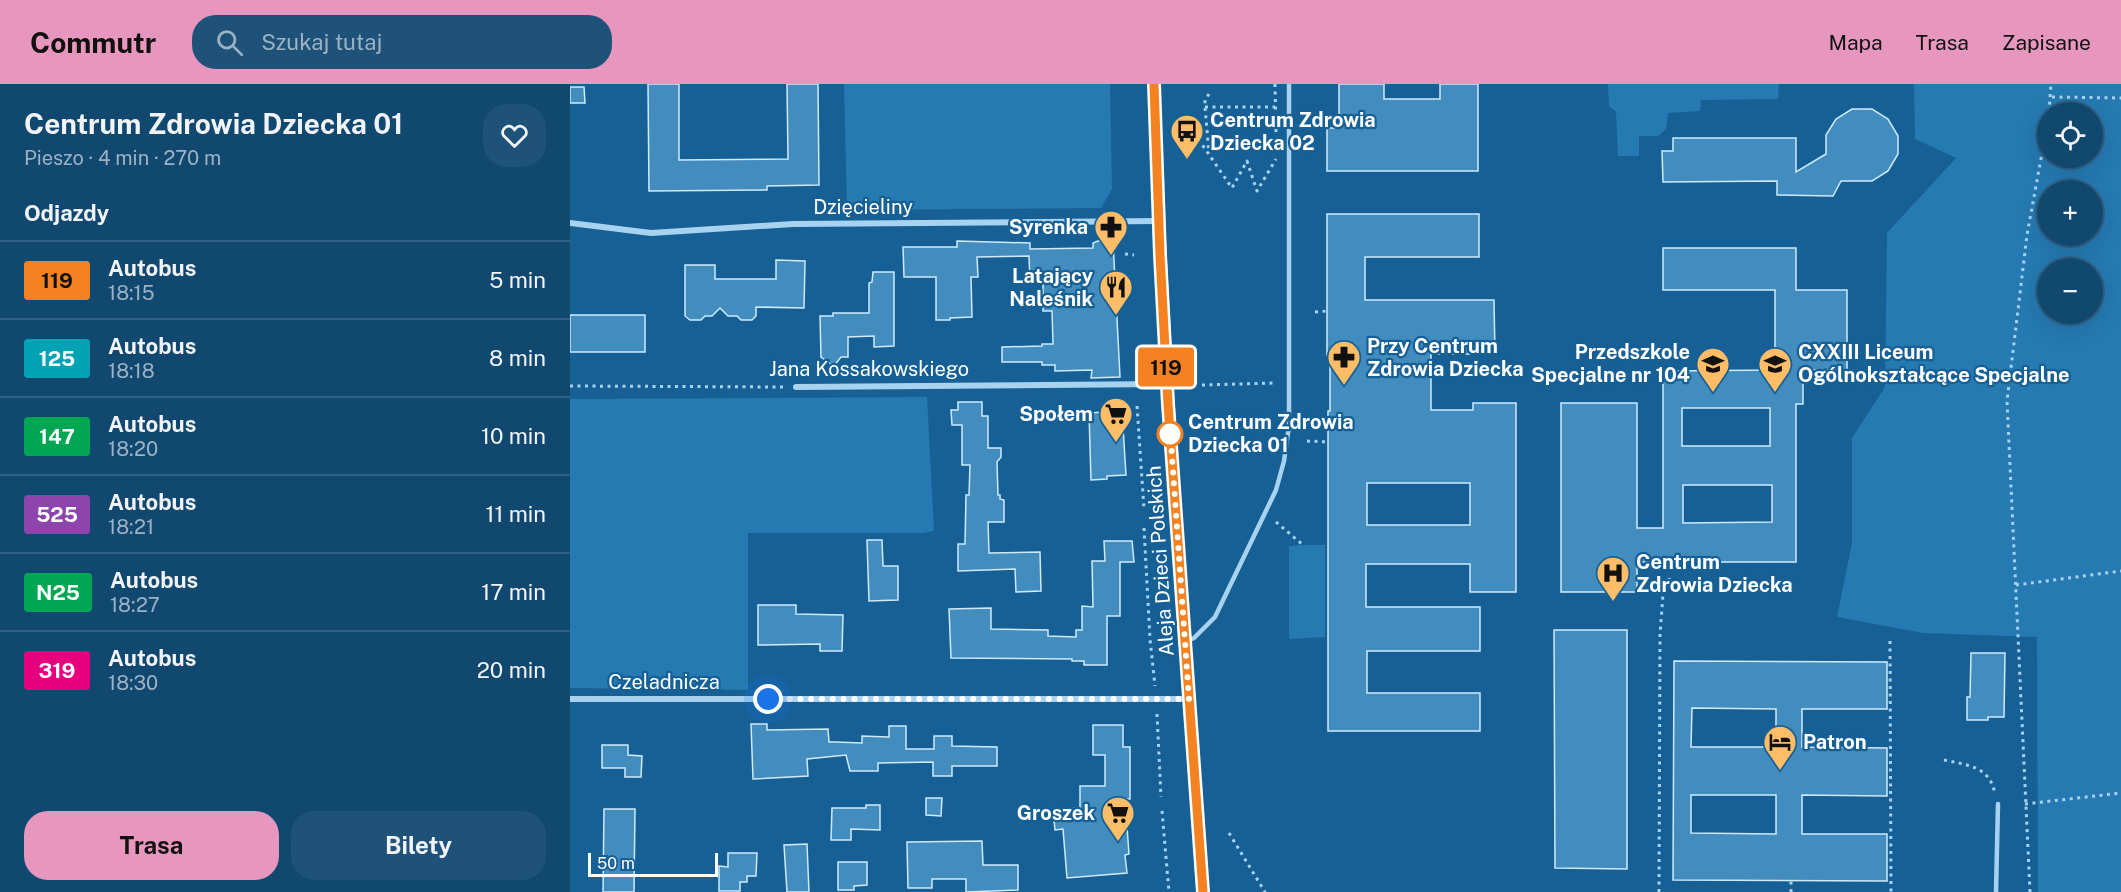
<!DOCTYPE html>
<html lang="pl">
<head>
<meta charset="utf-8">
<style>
	:root { --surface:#104870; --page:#1e5278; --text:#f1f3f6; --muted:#9cb2c3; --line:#306083; --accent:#e797bd }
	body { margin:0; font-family:"Public Sans",sans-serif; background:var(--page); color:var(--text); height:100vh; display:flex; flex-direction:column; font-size:22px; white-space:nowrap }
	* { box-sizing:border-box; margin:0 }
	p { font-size:20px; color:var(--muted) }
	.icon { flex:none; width:33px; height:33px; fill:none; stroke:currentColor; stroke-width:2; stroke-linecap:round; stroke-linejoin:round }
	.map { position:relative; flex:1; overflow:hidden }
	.details { display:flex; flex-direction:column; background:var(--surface); width:570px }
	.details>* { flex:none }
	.badge { padding:0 12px; border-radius:4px; font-size:21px; line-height:39px }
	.buttons { position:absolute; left:1467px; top:18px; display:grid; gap:12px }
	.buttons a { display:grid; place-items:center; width:66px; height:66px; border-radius:50%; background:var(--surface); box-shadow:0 6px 24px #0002,0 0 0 2px var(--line); font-size:30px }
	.scale { position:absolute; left:18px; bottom:15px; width:130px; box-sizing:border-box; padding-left:6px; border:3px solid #fff; border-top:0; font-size:16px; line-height:21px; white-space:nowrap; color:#fff; -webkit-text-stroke:4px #166095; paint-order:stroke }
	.you { position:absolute; width:30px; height:30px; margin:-15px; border:4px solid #fff; border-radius:50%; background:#1a73e8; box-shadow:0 0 0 9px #1a73e833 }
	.map>.badge { position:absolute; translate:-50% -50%; box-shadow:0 0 0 3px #fff }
	h2 { padding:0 24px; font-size:22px; line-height:54px }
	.round { display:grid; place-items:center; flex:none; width:63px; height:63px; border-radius:24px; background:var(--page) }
	.overview { display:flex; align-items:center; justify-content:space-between; height:102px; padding:0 24px }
	h1 { font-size:28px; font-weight:700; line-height:45px }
	.primary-button { display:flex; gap:12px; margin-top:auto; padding:12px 24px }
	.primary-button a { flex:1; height:69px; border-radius:24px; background:var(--accent); color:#111; font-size:24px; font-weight:700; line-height:69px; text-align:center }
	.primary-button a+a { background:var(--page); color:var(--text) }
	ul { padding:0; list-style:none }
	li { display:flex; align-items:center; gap:18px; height:78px; padding:0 24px; border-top:2px solid var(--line) }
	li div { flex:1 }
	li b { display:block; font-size:22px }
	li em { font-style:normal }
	li .badge { min-width:66px; font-weight:700; text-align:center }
	header { display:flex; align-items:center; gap:36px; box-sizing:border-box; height:84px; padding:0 30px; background:var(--accent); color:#111 }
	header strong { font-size:28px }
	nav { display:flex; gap:33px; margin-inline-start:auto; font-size:21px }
	.search { width:420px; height:54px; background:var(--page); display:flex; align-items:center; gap:15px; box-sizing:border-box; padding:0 21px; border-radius:24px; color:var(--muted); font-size:22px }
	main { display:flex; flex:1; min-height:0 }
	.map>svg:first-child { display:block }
	.green { fill:#257ab2; fill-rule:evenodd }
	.building { fill:#438cbe; stroke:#ceeafc; stroke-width:1.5; fill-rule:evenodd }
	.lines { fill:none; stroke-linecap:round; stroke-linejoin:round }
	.path { stroke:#a7d3f1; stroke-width:3; stroke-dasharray:3 4.5; stroke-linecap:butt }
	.lane { stroke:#a7d3f1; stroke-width:4.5 }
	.street { stroke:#a7d3f1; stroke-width:6 }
	.secondary { stroke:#d5ecfc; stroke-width:12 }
	.line-casing { stroke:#fff; stroke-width:14 }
	.line { stroke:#f58220; stroke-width:9 }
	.walk { stroke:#fff; stroke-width:6; stroke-dasharray:0 10.8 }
	.stop-dot { fill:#fff; stroke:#f58220; stroke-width:3 }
	.labels { text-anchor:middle; stroke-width:4.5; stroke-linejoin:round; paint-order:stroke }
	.poi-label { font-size:20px; font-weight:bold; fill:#fff; stroke:#166095; text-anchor:start }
	.street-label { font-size:20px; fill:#fff; stroke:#166095 }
	.stop-label { font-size:20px; font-weight:bold; fill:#fff; stroke:#166095; text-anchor:start }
</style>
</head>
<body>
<header>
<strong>Commutr</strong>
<div class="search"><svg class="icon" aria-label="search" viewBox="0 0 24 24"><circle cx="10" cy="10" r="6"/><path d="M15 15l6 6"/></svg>Szukaj tutaj</div>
<nav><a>Mapa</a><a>Trasa</a><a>Zapisane</a></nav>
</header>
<main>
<section class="details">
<div class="overview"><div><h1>Centrum Zdrowia Dziecka 01</h1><p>Pieszo · 4 min · 270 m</p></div><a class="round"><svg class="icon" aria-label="heart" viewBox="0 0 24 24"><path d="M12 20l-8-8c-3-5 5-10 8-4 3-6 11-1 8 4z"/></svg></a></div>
<h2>Odjazdy</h2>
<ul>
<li><span class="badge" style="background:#f58220;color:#111">119</span><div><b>Autobus</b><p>18:15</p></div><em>5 min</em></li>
<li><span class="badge" style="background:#00a3b4;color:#fff">125</span><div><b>Autobus</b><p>18:18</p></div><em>8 min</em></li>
<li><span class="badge" style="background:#00a651;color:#fff">147</span><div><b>Autobus</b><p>18:20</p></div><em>10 min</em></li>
<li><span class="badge" style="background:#8e44ad;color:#fff">525</span><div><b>Autobus</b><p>18:21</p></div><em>11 min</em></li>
<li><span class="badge" style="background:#00a651;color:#fff">N25</span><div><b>Autobus</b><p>18:27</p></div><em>17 min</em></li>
<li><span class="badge" style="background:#e6007e;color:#fff">319</span><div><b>Autobus</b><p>18:30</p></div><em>20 min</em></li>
</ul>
<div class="primary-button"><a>Trasa</a><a>Bilety</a></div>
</section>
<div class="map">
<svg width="1551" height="808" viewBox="0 0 1551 808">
	<rect width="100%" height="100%" fill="#166095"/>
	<!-- green -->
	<g class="green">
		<path d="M274 0H540L542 105 531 124 277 126Z"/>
		<path d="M1038 0H1209L1208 15 1131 16 1130 27 1098 29 1096 45 1088 52H1069V72H1048L1046 28 1039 22Z"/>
		<path d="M1344 0H1551V808H1468L1467 553 1353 549 1267 533 1282 459V354L1315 303 1317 149 1386 74 1345 55ZM1522 28V74H1478V28ZM1522 106V152H1478V106ZM1522 184V230H1478V184Z"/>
		<path d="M357 313 364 447 353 449H178V606L0 604V315Z"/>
		<path d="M733 461H755V553L719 555V462Z"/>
	</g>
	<!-- building -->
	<g class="building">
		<path d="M78 0H109V76L218 75 217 0H248L249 101 197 102V106L79 107Z"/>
		<path d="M769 0H814V15H870V0H908V87H757V44H769Z"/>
		<path d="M0 3H14L15 19H0Z"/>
		<path d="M1282 25H1302L1318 35 1328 52V70L1318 87 1302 97H1271L1263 112 1207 111V97L1093 98 1092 67H1103V54H1226V88L1256 70V51L1266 35Z"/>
		<path d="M757 130H909V173H795V216H924L925 270H861V326H903V319H946V508H900V480H796V523H910V567H797V609H910V647H758V327H760V271H757ZM797 399H900V441H797Z"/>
		<path d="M387 157 460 159V165L523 164V159L528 157H543L550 293 521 294 522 286 485 287V281H472V278H432V263L472 262V260H483L482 227H473V198H460L459 172 407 173 408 193H401L402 233 380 234V236H366V193H334L333 163H387Z"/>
		<path d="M1093 164H1226V206H1277V286H1233V320H1226V478H1067V508H991V319H1067V444H1093V287L1205 286V206H1093ZM1112 324H1200V362H1112ZM1113 401H1202V438L1113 439Z"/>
		<path d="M206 176 235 177 234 224 186 223V232L182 236H171L167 232H158L150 224 142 232H135L131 236H120L115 232V181H145V195H206Z"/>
		<path d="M303 188H324V262L304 263V252L278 253V273H271L264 282 251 273 250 232H263V229H299V199L302 198Z"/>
		<rect x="0" y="231" width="75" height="37"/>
		<path d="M388 318H412V332H418V364H431V373L427 378 428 411H430V415L434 416V438H418L419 469 470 468 471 507 446 508 445 485 388 487V460H395L396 411H399L400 381H392V341H382L381 326H388Z"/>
		<path d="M552 327 556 391 537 392V395L521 396 519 329Z"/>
		<path d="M297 456H312L313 482H328V516L299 517Z"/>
		<path d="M534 457H562L564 478H550V532H537V581H514V577H502V575L381 574 379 525 421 524V545L478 546V552L506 553V546H512V522L523 523 522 477H535Z"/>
		<path d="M188 521H226V530L273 531 272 567H250V560L188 561Z"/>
		<path d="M984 546H1057V785L985 784Z"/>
		<path d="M1401 569H1435L1434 633H1418V636H1397V613H1400Z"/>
		<path d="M1104 577 1317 578V625H1232V663L1317 664V712L1232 711V750H1317V797L1103 796ZM1122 624 1206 625V663H1121ZM1121 711H1206V750L1121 749Z"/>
		<path d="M181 640H197V646L258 645 259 658H265L292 659V652L319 653V642H336V665H364V652H382V662L427 663V682H382V692H363V678L308 679V687H280L276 671 237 675 238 692 183 695Z"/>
		<path d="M523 641H553V663H560V715H555L559 770 555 771 557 789 497 794 493 745 485 746 483 726 510 724V702H535V671H523Z"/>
		<path d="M32 661H58V671L72 672 71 693H55V684H32Z"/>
		<path d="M356 714H372L371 732 356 731Z"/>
		<path d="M296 721H310V746L281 745V756H261L262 724H296Z"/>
		<path d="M34 725H65L64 808H33Z"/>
		<path d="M412 757 413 781H448V806L396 808V795H362V804H338L337 758Z"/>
		<path d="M237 760 239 808H217L214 761Z"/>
		<path d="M158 769H187L186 792H177V798H170V807H149V782L158 783Z"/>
		<path d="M268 778H297V801L284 802V806H268Z"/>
	</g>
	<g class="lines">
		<!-- path -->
		<g class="path">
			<path d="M705 0 706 49"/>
			<path d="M639 10 635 16V23L639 69"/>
			<path d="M1482 13 1551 14"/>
			<path d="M635 23H705"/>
			<path d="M1479 28 1481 0"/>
			<path d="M613 57 629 56 662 104 677 77 687 107 706 75"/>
			<path d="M555 170 564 171"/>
			<path d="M745 228 757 227"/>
			<path d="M632 301 705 299"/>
			<path d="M0 302 214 303"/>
			<path d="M567 322 574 425"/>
			<path d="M737 357 758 358"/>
			<path d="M706 438 733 461"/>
			<path d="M574 444 580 555 585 602"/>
			<path d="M1446 501 1551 487"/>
			<path d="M1320 557 1321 808"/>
			<path d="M587 630 591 713"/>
			<path d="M1374 676C1397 681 1420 682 1425 710"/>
			<path d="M1455 720 1551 709"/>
			<path d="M592 727 599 808"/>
			<path d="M659 749 695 808"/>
			<path d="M1089 808 1090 551 1093 510 1100 501 1099 494"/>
			<path d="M1221 808V797"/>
			<path d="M1460 808 1437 317 1457 151 1478 36"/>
		</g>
		<!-- lane -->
		<g class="lane">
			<path d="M617 557 624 554 645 533 706 406 714 377 719 342V0"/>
			<path d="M1426 808 1428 720"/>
		</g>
		<!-- street -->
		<g class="street">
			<path d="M0 139 81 149 223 140 588 137"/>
			<path d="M226 303 597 300"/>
			<path d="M0 615H619"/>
		</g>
		<!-- secondary -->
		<path class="secondary" d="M584 0C592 270 613 539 633 808"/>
	</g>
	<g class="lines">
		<defs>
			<path id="line" d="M584 0 590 171 598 320 633 808"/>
		</defs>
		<!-- line casing -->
		<use href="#line" class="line-casing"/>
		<!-- line -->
		<use href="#line" class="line"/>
		<!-- walk -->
		<path class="walk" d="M198 615H619L600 344V350"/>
	</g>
	<!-- icons -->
	<defs>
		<symbol id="bus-pin" viewBox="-11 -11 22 30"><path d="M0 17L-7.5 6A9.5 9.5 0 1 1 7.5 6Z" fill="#ffbd67" stroke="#166095"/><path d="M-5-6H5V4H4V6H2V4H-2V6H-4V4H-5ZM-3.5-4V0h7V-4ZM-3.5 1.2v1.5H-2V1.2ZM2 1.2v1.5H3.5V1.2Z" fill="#111"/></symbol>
		<symbol id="pharmacy-pin" viewBox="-11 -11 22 30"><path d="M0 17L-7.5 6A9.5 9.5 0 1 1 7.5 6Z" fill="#ffbd67" stroke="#166095"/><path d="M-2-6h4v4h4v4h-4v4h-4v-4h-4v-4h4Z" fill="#111"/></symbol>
		<symbol id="restaurant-pin" viewBox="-11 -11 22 30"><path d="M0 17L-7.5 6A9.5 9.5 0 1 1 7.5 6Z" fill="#ffbd67" stroke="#166095"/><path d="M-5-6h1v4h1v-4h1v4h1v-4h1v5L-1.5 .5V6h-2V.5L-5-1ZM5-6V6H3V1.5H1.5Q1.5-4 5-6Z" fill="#111"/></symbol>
		<symbol id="school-pin" viewBox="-11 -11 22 30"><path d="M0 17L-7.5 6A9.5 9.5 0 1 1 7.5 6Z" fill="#ffbd67" stroke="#166095"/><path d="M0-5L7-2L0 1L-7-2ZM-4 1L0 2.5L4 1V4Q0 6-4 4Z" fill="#111"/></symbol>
		<symbol id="supermarket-pin" viewBox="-11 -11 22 30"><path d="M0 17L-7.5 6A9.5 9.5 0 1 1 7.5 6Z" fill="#ffbd67" stroke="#166095"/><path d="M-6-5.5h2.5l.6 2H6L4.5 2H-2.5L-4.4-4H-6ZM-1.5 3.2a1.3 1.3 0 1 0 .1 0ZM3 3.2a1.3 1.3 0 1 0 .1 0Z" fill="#111"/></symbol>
		<symbol id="hospital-pin" viewBox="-11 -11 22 30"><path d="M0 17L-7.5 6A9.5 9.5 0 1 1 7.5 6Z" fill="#ffbd67" stroke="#166095"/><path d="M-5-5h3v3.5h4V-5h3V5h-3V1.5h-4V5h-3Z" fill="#111"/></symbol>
		<symbol id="hotel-pin" viewBox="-11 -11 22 30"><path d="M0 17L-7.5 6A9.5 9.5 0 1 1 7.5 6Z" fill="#ffbd67" stroke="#166095"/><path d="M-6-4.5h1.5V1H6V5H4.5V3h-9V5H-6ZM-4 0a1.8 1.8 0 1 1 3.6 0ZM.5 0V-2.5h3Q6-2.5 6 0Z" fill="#111"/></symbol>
	</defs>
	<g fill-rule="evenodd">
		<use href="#bus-pin" x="598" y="28" width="38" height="52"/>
		<use href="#pharmacy-pin" x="522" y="124" width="38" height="52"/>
		<use href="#restaurant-pin" x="527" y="184" width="38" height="52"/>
		<use href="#pharmacy-pin" x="755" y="254" width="38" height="52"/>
		<use href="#school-pin" x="1124" y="261" width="38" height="52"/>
		<use href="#school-pin" x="1186" y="261" width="38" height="52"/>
		<use href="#supermarket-pin" x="527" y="311" width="38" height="52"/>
		<use href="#hospital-pin" x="1024" y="470" width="38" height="52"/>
		<use href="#hotel-pin" x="1191" y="639" width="38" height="52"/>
		<use href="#supermarket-pin" x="529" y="710" width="38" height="52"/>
	</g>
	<!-- markers -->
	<circle class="stop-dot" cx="600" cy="350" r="12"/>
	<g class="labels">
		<!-- poi labels -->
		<g class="poi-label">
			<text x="640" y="43">Centrum Zdrowia<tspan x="640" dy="23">Dziecka 02</tspan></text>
			<text x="518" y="150" text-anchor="end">Syrenka</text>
			<text x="523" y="199" text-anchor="end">Latający<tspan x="523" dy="23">Naleśnik</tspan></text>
			<text x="797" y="269">Przy Centrum<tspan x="797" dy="23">Zdrowia Dziecka</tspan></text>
			<text x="1120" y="275" text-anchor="end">Przedszkole<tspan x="1120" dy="23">Specjalne nr 104</tspan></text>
			<text x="1228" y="275">CXXIII Liceum<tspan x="1228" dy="23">Ogólnokształcące Specjalne</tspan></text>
			<text x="523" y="337" text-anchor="end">Społem</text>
			<text x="1066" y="485">Centrum<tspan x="1066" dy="23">Zdrowia Dziecka</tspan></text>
			<text x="1233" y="665">Patron</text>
			<text x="525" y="736" text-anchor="end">Groszek</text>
		</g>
		<!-- street labels -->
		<g class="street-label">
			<text x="293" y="130">Dzięcieliny</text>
			<text x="299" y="292">Jana Kossakowskiego</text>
			<text transform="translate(590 477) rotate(-94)" y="7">Aleja Dzieci Polskich</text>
			<text x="94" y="605">Czeladnicza</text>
		</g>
		<!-- stop labels -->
		<g class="stop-label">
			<text x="618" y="345">Centrum Zdrowia<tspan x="618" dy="23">Dziecka 01</tspan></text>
		</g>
	</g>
</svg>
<div class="buttons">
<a><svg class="icon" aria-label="locate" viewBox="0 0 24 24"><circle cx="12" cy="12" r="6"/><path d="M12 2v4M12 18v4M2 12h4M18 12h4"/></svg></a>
<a>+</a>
<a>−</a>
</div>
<div class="scale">50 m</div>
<div class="you" style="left:198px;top:615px"></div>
<b class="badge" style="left:596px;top:283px;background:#f58220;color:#111">119</b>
</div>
</main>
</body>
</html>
